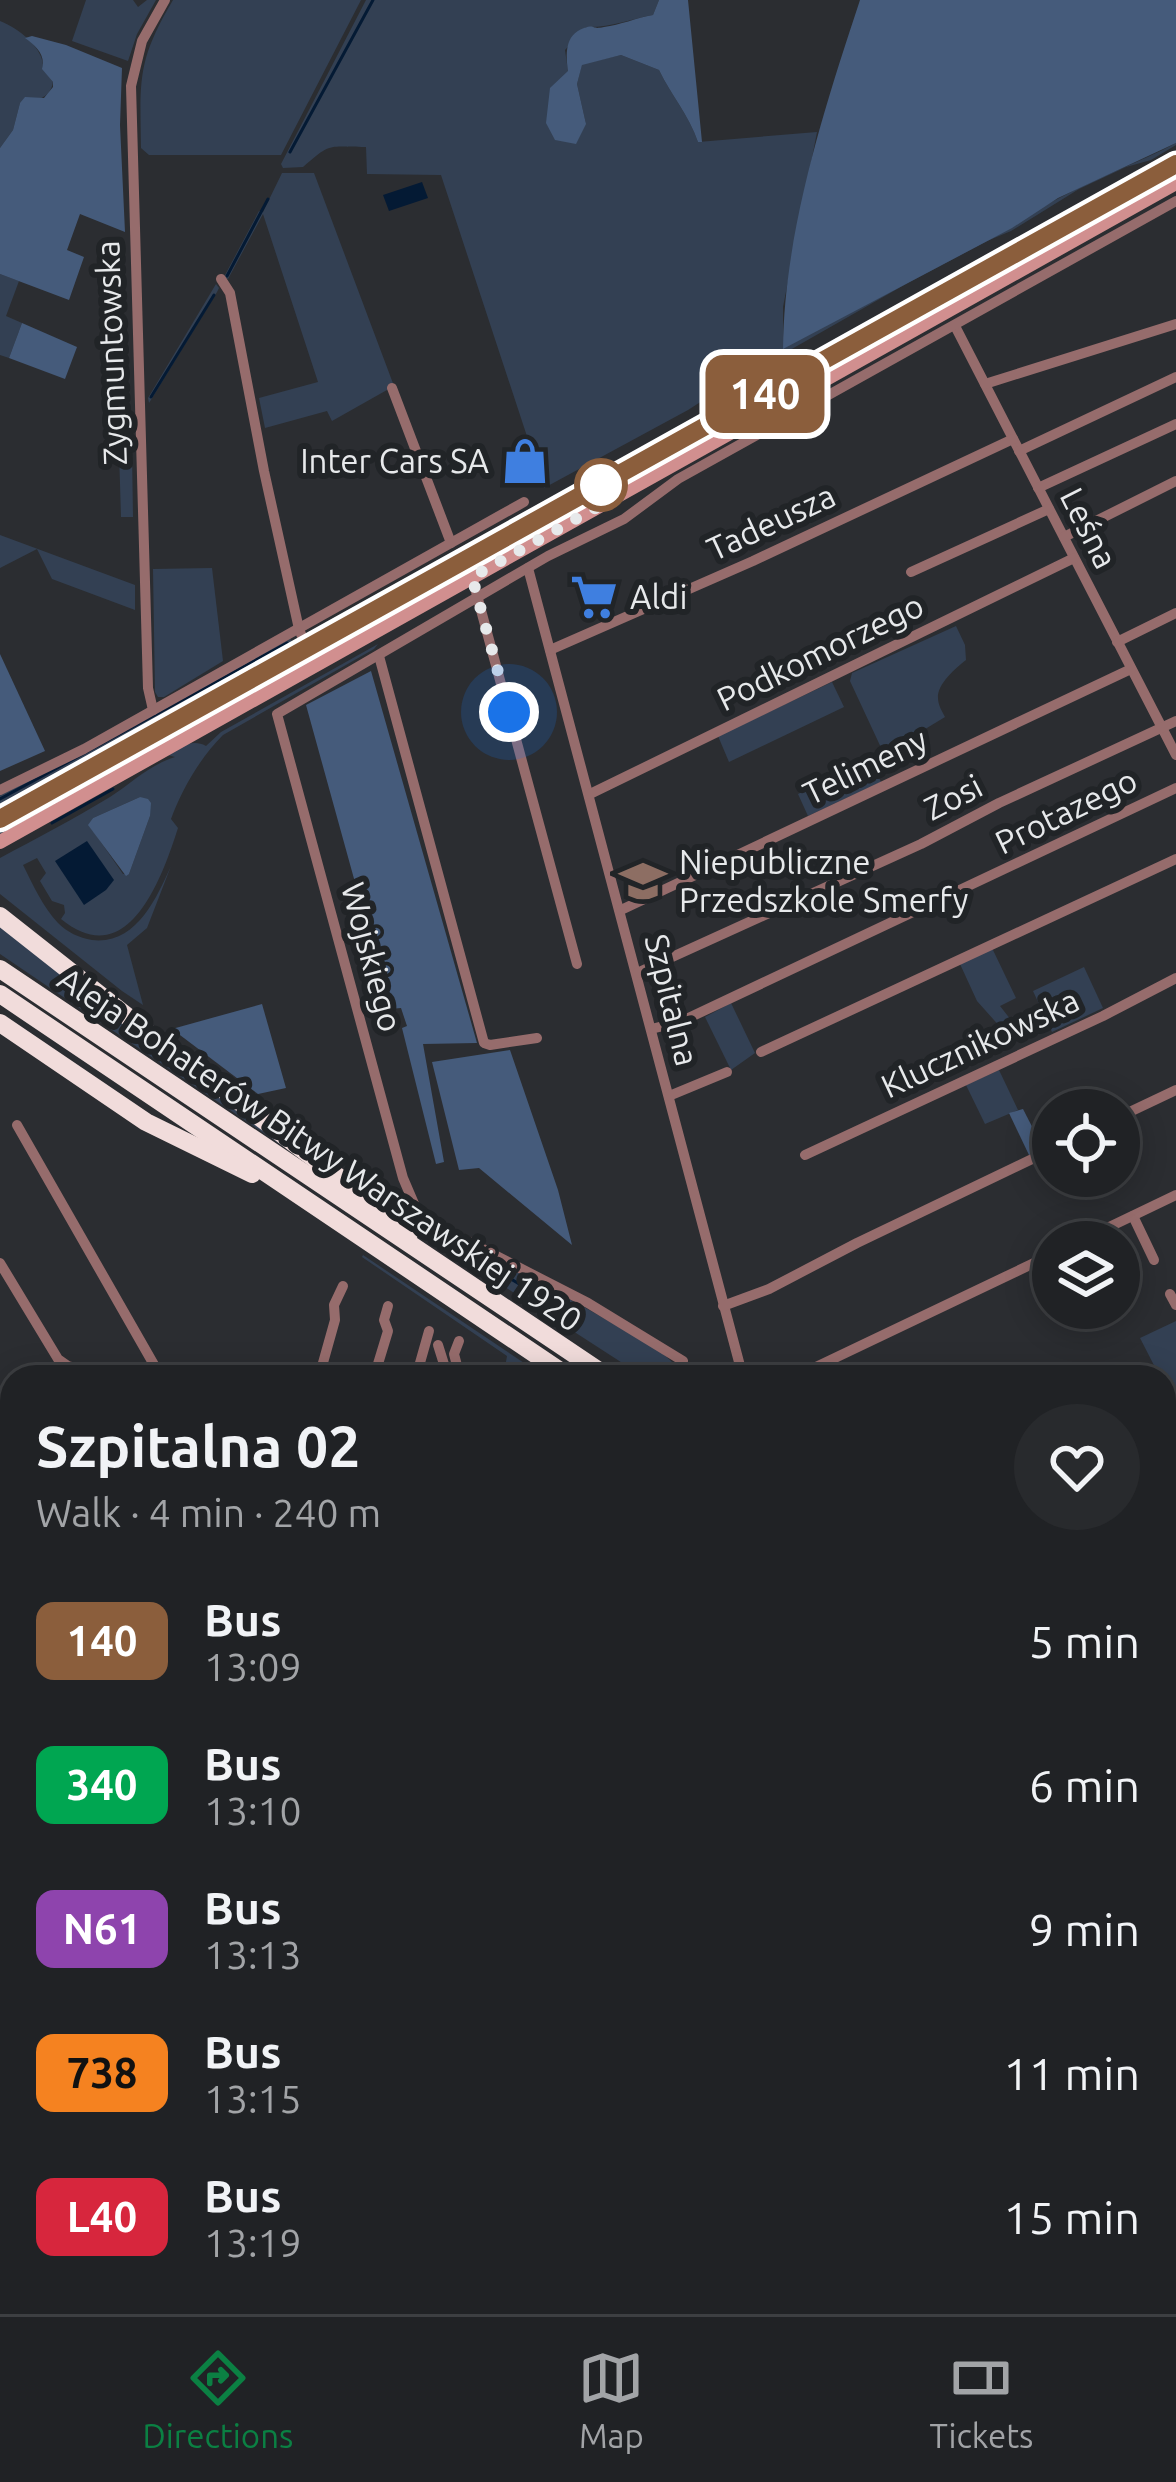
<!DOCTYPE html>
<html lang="en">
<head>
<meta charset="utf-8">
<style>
	:root { --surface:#202225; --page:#282a2d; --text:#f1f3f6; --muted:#a2a4a7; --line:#3d3f42; --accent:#0b8043 }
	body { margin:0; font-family:Ubuntu,sans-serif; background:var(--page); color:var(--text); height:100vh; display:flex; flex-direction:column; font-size:45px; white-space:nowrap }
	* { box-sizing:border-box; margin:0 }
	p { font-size:39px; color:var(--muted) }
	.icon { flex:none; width:66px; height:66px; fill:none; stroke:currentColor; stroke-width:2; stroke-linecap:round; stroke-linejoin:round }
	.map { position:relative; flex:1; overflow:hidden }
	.details { position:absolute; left:0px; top:1365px; width:1176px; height:951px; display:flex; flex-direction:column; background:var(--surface); border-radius:36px 36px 0 0; box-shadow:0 6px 30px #0003,0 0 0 3px var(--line) }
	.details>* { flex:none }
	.badge { padding:0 24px; border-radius:18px; font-size:42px; line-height:78px }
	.buttons { position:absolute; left:1032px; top:1089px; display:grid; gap:24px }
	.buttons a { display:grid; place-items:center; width:108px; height:108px; border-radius:50%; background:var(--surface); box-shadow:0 6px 30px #0003,0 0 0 3px var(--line); font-size:60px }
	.you { position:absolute; width:60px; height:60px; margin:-30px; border:9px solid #fff; border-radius:50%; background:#1a73e8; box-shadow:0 0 0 18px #1a73e833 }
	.map>.badge { position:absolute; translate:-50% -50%; box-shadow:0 0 0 6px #fff }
	.round { display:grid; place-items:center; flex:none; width:126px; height:126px; border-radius:63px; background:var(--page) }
	.headline { display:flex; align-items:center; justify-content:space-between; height:204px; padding:0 36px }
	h1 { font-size:57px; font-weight:700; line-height:90px }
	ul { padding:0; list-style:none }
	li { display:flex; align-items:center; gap:36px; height:144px; padding:0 36px }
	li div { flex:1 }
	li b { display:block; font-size:45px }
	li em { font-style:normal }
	li .badge { min-width:132px; font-weight:700; text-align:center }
	.tabs { display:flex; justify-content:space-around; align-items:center; height:168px; border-top:3px solid var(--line); background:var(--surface); font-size:33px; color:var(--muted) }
	.tabs a { display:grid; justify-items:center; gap:6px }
	.tabs .current { color:var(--accent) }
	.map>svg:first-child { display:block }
	.green { fill:#334053; fill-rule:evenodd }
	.forest { fill:#455b7b }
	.water { fill:#041a34 }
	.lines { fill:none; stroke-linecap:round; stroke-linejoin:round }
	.stream { stroke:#041a34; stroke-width:3 }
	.minor { stroke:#966c6c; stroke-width:10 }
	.tertiary { stroke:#966c6c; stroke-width:12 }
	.secondary { stroke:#d18f8f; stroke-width:14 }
	.motorway { stroke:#f1dcdb; stroke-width:18 }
	.line-casing { stroke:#fff; stroke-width:27 }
	.line { stroke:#8b5e3c; stroke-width:18 }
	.walk { stroke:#e7e9eb; stroke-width:12; stroke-dasharray:0 21.6 }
	.stop-dot { fill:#fff; stroke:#8b5e3c; stroke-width:6 }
	.labels { text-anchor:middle; stroke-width:12; stroke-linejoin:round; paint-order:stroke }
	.street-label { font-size:33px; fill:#e7e9eb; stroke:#212427 }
	.poi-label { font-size:33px; fill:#e7e9eb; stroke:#212427; text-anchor:start }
</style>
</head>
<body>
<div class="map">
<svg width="1176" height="2314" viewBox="0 0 1176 2314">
	<rect width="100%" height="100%" fill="#2b2d31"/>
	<!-- green -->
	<g class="green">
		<path d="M86 0H133L138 7 147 0H156L137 34 128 61 72 41Z"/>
		<path d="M173 0H361L281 155H149L141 148C140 79 137 61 173 0Z"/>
		<path d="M366 0H659L653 15C631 19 609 28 586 27L565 50 568 71 586 124 577 84 582 64 621 55 659 70C671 95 689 115 698 142L817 132 783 307V348L982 241C1011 228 1036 209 1065 195 1101 176 1140 162 1176 143V145L1151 160 1126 167 1079 189 1011 231 987 241 906 284 783 354 781 350 688 410 544 488 441 175 367 174 366 147C327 147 332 142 303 167L283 168 281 164Z"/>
		<path d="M0 21C18 28 45 48 43 69L53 82C50 100 35 100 20 103L13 130 0 148Z"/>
		<path d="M282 173H314L394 386 332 421 327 411 265 428 259 398 318 382 263 214 228 279 224 277 259 211 263 212Z"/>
		<path d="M0 274 19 281 6 316 22 323 9 358 0 355Z"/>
		<path d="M216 284 219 288 217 292 149 403 148 398Z"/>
		<path d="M119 450 132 454 133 517H121Z"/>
		<path d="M550 520 552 524 0 834V827Z"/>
		<path d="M0 535 135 585V610L52 579 37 549 0 568Z"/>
		<path d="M212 568 223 661 164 697H158L155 692 153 569Z"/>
		<path d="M956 626 965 645 966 660C956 668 937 684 938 698 938 705 942 711 945 717L884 754 850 681 852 673Z"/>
		<path d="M290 639 294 642 291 648 209 689 0 805V794Z"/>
		<path d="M378 644 374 649 223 735C200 758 182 789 171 819L178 828C162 878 128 974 61 919L65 913 64 905 52 901 40 881 46 873 37 858 23 865C33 885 43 907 58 923 67 932 79 938 92 940 136 945 156 899 171 866L147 928 127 945 143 1005 122 991 0 894V858C37 838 74 819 110 797 132 783 149 765 175 757L168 755C181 748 191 738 206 746L221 732ZM140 797 150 816 129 874H123L89 825 93 818Z"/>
		<path d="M832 682 844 707 729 762 718 736Z"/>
		<path d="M871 760 881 782 808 816 798 794Z"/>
		<path d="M0 926 327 1176 0 954Z"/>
		<path d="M992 948 1016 998 1000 1006 1011 1020 1002 1029 977 1001 960 964Z"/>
		<path d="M1084 967 1103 1008 1052 1032 1033 991Z"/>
		<path d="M731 1003 755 1053 731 1070 705 1017Z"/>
		<path d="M999 1070 1018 1110 985 1124 966 1085Z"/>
		<path d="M390 1208C463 1247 540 1281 612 1323 639 1338 667 1351 685 1377H644L426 1236Z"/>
		<path d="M363 1255 545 1377H517L505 1367 507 1356 362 1257Z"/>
		<path d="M1176 1321V1392L1170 1395 1164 1384V1377H1160L1140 1338Z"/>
	</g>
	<!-- forest -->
	<g class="forest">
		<path d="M659 0H688L702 142H698C689 115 671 95 659 70L621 55 582 65 577 84 586 124 576 144 555 140 546 123 550 88 568 71C566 55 564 35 584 28 597 24 590 30 604 27 620 25 636 18 653 15Z"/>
		<path d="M860 0H1176V143L1058 198 1012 228 783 349C784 233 824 109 860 0Z"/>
		<path d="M32 36 66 45 122 68 120 125 125 232 80 214 67 250 84 257 69 300 0 274V148L13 130 20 103 25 97 44 98 53 87V82L42 69C46 55 36 46 25 38Z"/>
		<path d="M22 323 77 347 65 379 9 358Z"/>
		<path d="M0 654 45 751 0 771Z"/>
		<path d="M371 671 477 1043 423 1044 444 1162 436 1164 402 1028 407 1026 401 1008 390 1009 306 705Z"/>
		<path d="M140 797 148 799 151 803 150 816 129 874 126 876 88 825 93 818Z"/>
		<path d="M262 1004 286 1088 258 1094 172 1029Z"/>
		<path d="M510 1050 558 1190 572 1245 479 1168 459 1170 432 1062Z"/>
		<path d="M1023 1109 1044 1150 1029 1155 1009 1113Z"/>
		<path d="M1164 1704 1176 1708V2314H675L679 2304H1164Z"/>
		<path d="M647 2304 646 2314H581L568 2305Z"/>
	</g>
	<!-- water -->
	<g class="water">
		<path d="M422 182 428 198 389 211 383 195Z"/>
		<path d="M87 841 114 880 106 890 84 905 55 861Z"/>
	</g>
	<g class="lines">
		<!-- stream -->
		<g class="stream">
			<path d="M290 152 373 0"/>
			<path d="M227 276 268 199"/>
			<path d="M151 397 214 295"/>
			<path d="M0 799 287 643"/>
			<path d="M52 823 113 789"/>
			<path d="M474 1257 578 1319 577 1321"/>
			<path d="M1164 1676 1176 1680"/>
		</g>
		<!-- minor -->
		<g class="minor">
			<path d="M221 279 230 293 264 471 299 629 307 649"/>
			<path d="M955 326 1176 755"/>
			<path d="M985 384 1176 324"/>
			<path d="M392 388 451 543"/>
			<path d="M1019 451 1176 377"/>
			<path d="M1038 488 1176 424"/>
			<path d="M1064 537 1176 481"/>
			<path d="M528 568 743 1377"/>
			<path d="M911 572 1049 509"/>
			<path d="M472 577 577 964"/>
			<path d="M1117 642 1176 613"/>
			<path d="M550 650 753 561 1013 439"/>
			<path d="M379 656 484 1043 490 1045 537 1038"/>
			<path d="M153 710 148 688 131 86 142 41 165 0"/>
			<path d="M0 790 84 749 524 502"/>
			<path d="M590 794 1074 558"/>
			<path d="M621 910 1131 669"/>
			<path d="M637 973 921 844 999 803 1176 721"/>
			<path d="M651 1029 680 1022 1176 788"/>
			<path d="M761 1052 1176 859"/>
			<path d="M669 1096 727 1072"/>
			<path d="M1119 1117 1176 1090"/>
			<path d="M17 1125 161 1377"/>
			<path d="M805 1155 1103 1016 1176 978"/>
			<path d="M1133 1216 1154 1260"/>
			<path d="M1078 1242 1176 1195"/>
			<path d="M0 1263 58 1359 68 1366 108 1377"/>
			<path d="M1170 1294 1176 1305"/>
			<path d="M723 1306 769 1289 857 1243 1053 1149"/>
			<path d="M459 1341 454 1354 460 1377"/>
			<path d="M438 1345 448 1377"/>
			<path d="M683 1361 588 1303 434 1224 415 1206 403 1178 277 714 548 556 624 519 678 479 1176 201"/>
			<path d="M319 1377 335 1320 334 1305 343 1286"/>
			<path d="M374 1377 388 1331 384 1320 388 1306"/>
			<path d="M416 1377 429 1331"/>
			<path d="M795 1377 1053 1254"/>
			<path d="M0 1670 12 1673"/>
			<path d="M0 1824 12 1827"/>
			<path d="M0 2057 12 2023"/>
			<path d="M0 2214 12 2218"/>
			<path d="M252 2304 280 2314"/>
			<path d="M38 2314 41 2304"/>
			<path d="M169 2314 172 2304"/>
			<path d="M367 2314 370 2304"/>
		</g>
		<!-- tertiary -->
		<g class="tertiary">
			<path d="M0 1418 12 1430"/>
			<path d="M555 2314 557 2304"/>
		</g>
		<!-- secondary -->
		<g class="secondary">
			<path d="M0 819 1176 164"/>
			<path d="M0 842 1176 183"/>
		</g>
		<!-- motorway -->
		<g class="motorway">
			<path d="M0 916 147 1032 382 1210 409 1234"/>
			<path d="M0 969 608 1377"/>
			<path d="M0 994 569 1377"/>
			<path d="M0 1023 146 1122 252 1174"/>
			<path d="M1164 1626 1176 1630"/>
			<path d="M1164 1649 1176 1652"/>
		</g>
	</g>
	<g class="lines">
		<defs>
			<path id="line" d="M0 819 1176 164"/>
		</defs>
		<!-- line casing -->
		<use href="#line" class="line-casing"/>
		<!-- line -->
		<use href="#line" class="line"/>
		<!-- walk -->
		<path class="walk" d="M509 712 472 577 617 496 601 485"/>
	</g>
	<!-- icons -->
	<defs>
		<symbol id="shop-bare" viewBox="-9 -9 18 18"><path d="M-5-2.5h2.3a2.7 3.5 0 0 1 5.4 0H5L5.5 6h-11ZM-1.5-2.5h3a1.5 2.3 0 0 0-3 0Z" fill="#3f7fe0" stroke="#212427" stroke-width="2.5" paint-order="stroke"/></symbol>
		<symbol id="supermarket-bare" viewBox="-9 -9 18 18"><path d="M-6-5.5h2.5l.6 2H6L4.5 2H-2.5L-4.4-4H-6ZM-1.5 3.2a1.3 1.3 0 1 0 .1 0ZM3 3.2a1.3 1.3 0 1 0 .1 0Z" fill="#3f7fe0" stroke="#212427" stroke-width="2.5" paint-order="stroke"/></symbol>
		<symbol id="school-bare" viewBox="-9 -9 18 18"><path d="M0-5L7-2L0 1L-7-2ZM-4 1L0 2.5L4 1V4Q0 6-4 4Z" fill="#8d6e63" stroke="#212427" stroke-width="2.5" paint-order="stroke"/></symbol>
	</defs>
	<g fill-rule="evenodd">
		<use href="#shop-bare" x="492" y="428" width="66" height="66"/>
		<use href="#supermarket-bare" x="561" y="564" width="66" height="66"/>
		<use href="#school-bare" x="610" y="848" width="66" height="66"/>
	</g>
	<!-- markers -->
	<circle class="stop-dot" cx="601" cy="485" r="24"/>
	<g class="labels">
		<!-- street labels -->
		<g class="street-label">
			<text transform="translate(111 353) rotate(-92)" y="12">Zygmuntowska</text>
			<text transform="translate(771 522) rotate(-25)" y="12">Tadeusza</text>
			<text transform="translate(1089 528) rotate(63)" y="12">Leśna</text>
			<text transform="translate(820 652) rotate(-26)" y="12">Podkomorzego</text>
			<text transform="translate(865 766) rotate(-26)" y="12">Telimeny</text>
			<text transform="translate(953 797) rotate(-27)" y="12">Zosi</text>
			<text transform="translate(1066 811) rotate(-26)" y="12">Protazego</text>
			<text transform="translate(372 957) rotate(75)" y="12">Wojskiego</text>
			<text transform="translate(672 1000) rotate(76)" y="12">Szpitalna</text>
			<text transform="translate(980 1043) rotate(-25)" y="12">Klucznikowska</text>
			<text transform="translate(320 1149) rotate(34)" y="12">Aleja Bohaterów Bitwy Warszawskiej 1920</text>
		</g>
		<!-- poi labels -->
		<g class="poi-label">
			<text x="489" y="473" text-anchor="end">Inter Cars SA</text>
			<text x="630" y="609">Aldi</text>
			<text x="679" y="874">Niepubliczne<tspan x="679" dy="38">Przedszkole Smerfy</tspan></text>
		</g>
	</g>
</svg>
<div class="buttons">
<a><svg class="icon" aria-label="locate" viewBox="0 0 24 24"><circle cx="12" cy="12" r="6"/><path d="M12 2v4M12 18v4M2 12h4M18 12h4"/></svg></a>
<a><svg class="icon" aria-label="layers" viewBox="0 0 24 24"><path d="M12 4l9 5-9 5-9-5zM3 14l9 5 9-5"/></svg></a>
</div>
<div class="you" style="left:509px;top:712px"></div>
<b class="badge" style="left:765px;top:394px;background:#8b5e3c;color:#fff">140</b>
<section class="details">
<div class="headline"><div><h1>Szpitalna 02</h1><p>Walk · 4 min · 240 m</p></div><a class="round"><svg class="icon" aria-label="heart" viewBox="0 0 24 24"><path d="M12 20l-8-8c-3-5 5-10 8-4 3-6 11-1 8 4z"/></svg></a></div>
<ul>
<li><span class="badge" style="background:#8b5e3c;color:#fff">140</span><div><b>Bus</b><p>13:09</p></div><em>5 min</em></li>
<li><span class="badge" style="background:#00a651;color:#fff">340</span><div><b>Bus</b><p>13:10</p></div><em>6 min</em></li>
<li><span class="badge" style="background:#8e44ad;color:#fff">N61</span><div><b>Bus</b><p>13:13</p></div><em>9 min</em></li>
<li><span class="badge" style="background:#f58220;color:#111">738</span><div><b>Bus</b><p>13:15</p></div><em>11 min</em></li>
<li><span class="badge" style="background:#d7263d;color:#fff">L40</span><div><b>Bus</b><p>13:19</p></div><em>15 min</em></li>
</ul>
</section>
</div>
<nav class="tabs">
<a class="current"><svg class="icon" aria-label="directions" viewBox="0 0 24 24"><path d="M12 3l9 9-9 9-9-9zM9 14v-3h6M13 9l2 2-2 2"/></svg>Directions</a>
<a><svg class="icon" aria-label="map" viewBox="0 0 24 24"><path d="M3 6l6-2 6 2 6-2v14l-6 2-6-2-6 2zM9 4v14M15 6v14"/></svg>Map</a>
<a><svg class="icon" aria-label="tickets" viewBox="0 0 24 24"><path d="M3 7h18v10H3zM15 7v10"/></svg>Tickets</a>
</nav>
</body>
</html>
